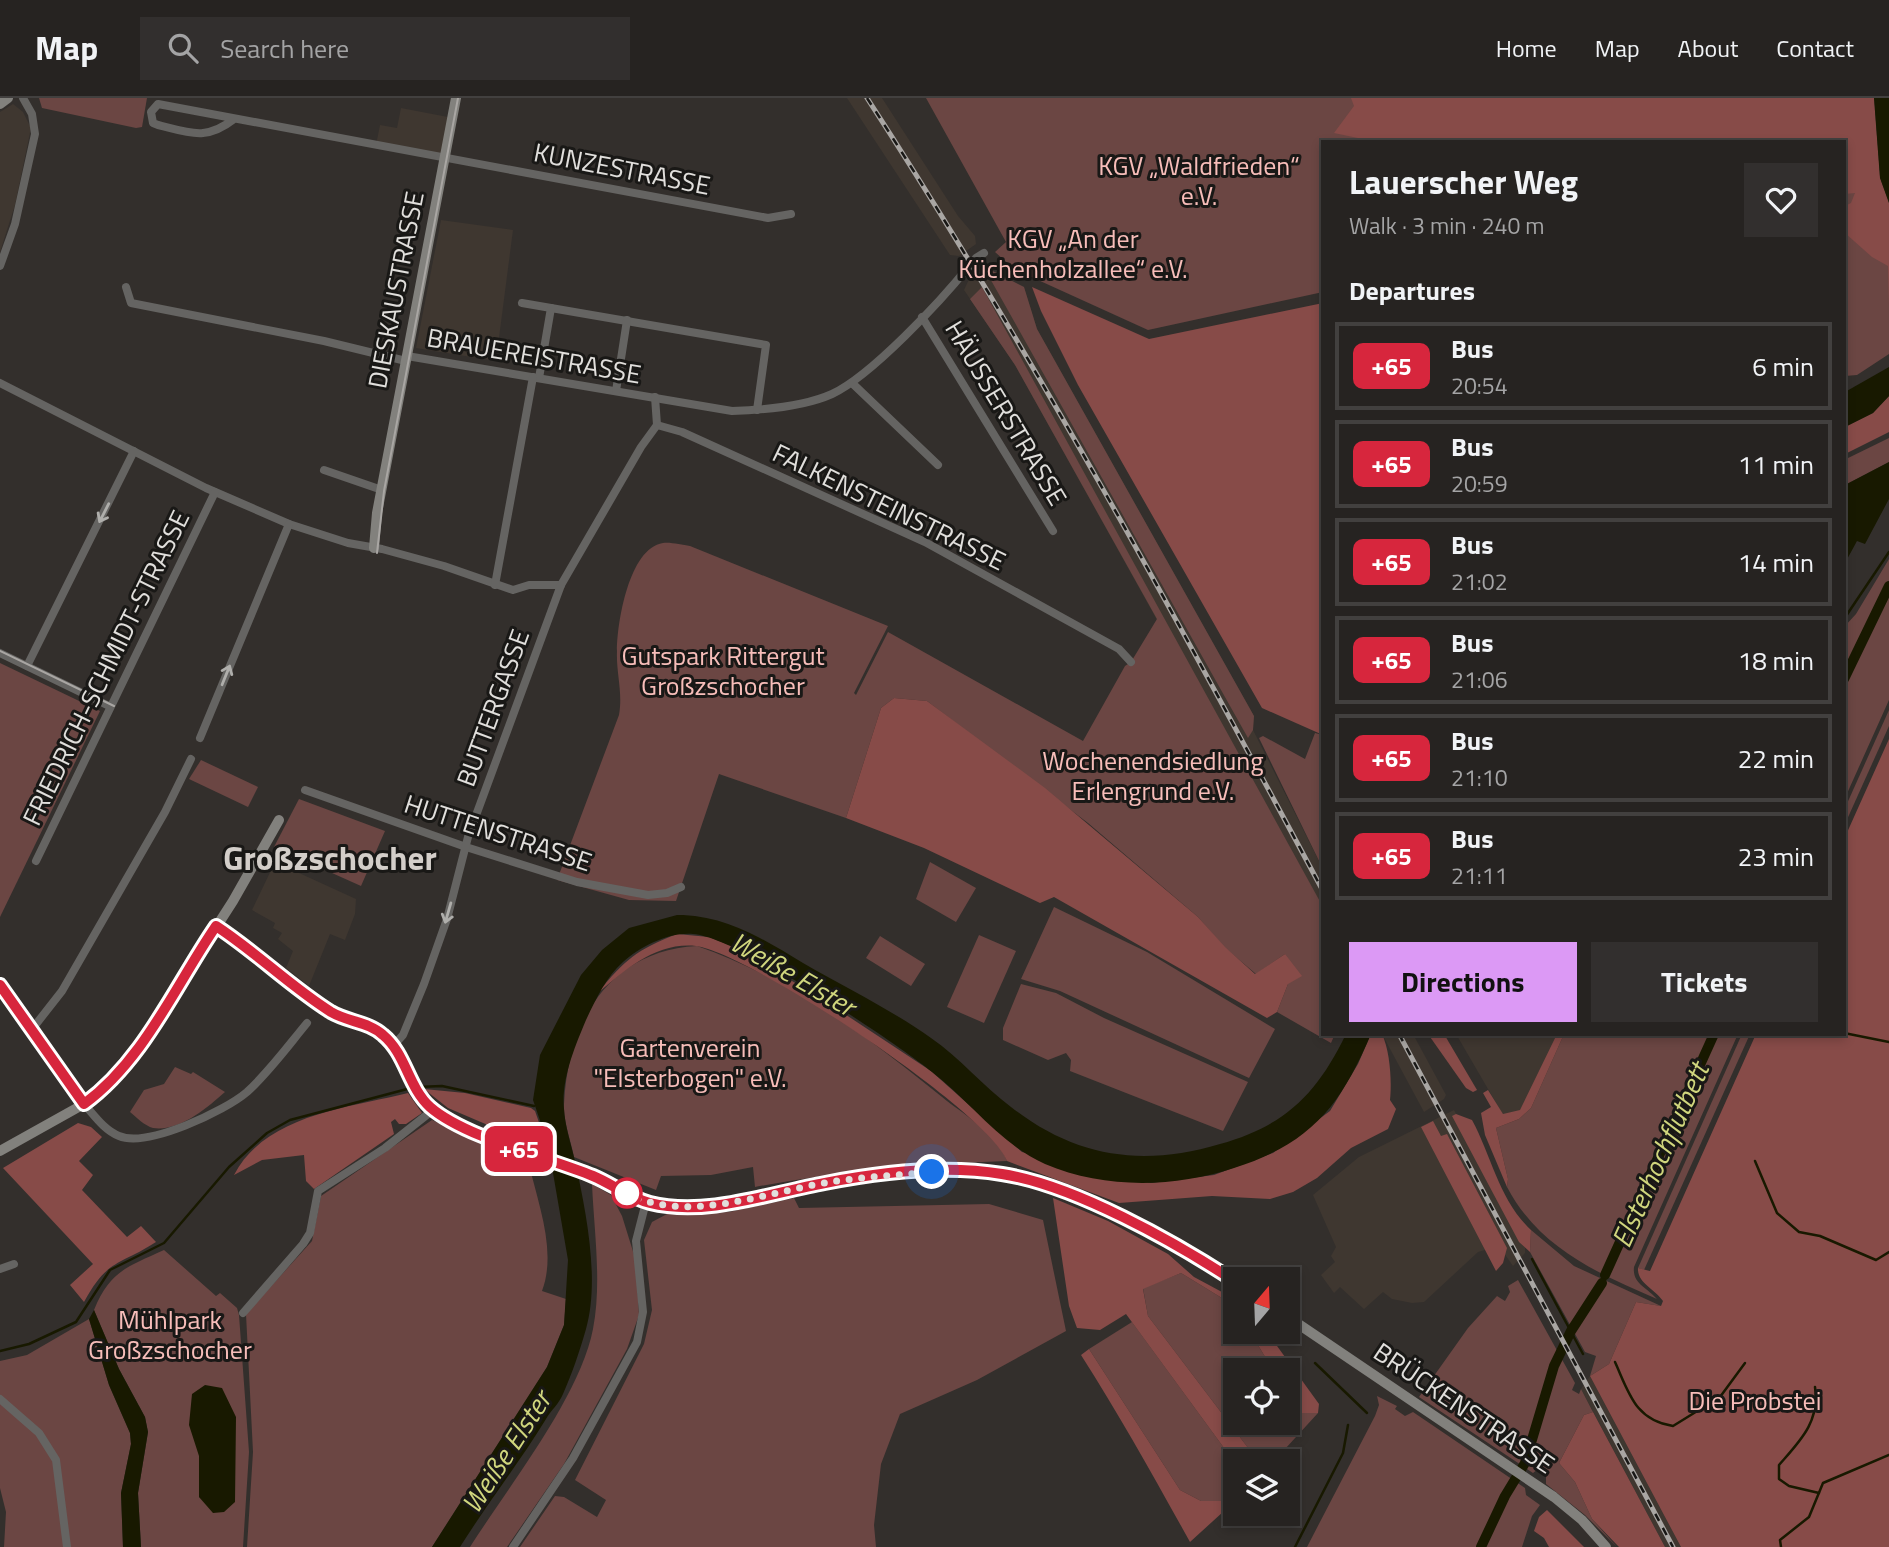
<!DOCTYPE html>
<html lang="en">
<head>
<meta charset="utf-8">
<style>
	:root { --surface:#262321; --page:#322f2e; --text:#f1f3f6; --muted:#a4a4a5; --line:#42403f; --accent:#dc99f5 }
	body { margin:0; font-family:"Titillium Web",sans-serif; background:var(--page); color:var(--text); height:100vh; display:flex; flex-direction:column; font-size:26px; white-space:nowrap }
	* { box-sizing:border-box; margin:0 }
	p { font-size:23px; color:var(--muted) }
	.icon { flex:none; width:38px; height:38px; fill:none; stroke:currentColor; stroke-width:2; stroke-linecap:round; stroke-linejoin:round }
	.map { position:relative; flex:1; overflow:hidden }
	.drawer { position:absolute; left:1321px; top:42px; width:525px; height:896px; display:flex; flex-direction:column; background:var(--surface); border-radius:0px; box-shadow:0 4px 10px #0003,0 0 0 2px var(--line) }
	.drawer>* { flex:none }
	.badge { padding:0 14px; border-radius:10px; font-size:24px; line-height:46px }
	.needle { width:46px; rotate:19deg }
	.buttons { position:absolute; left:1223px; top:1169px; display:grid; gap:14px }
	.buttons a { display:grid; place-items:center; width:77px; height:77px; border-radius:0px; background:var(--surface); box-shadow:0 4px 10px #0003,0 0 0 2px var(--line); font-size:35px }
	.you { position:absolute; width:35px; height:35px; margin:-18px; border:5px solid #fff; border-radius:50%; background:#1a73e8; box-shadow:0 0 0 10px #1a73e833 }
	.map>.badge { position:absolute; translate:-50% -50%; box-shadow:0 0 0 4px #fff }
	h2 { padding:0 28px; font-size:26px; line-height:63px }
	.round { display:grid; place-items:center; flex:none; width:74px; height:74px; border-radius:0px; background:var(--page) }
	.headline { display:flex; align-items:center; justify-content:space-between; height:119px; padding:0 28px }
	h1 { font-size:33px; font-weight:700; line-height:52px }
	.action { display:flex; gap:14px; margin-top:auto; padding:14px 28px }
	.action a { flex:1; height:80px; border-radius:0px; background:var(--accent); color:#111; font-size:28px; font-weight:700; line-height:80px; text-align:center }
	.action a+a { background:var(--page); color:var(--text) }
	ul { padding:0; list-style:none }
	li { display:flex; align-items:center; gap:21px; height:88px; margin:0 14px 10px; padding:0 14px; border:4px solid var(--line); border-radius:0px }
	li div { flex:1 }
	li b { display:block; font-size:26px }
	li em { font-style:normal }
	li .badge { min-width:77px; font-weight:700; text-align:center }
	header { display:flex; align-items:center; gap:42px; box-sizing:border-box; height:98px; padding:0 35px; background:var(--surface); border-bottom:2px solid var(--line) }
	header strong { font-size:33px }
	nav { display:flex; gap:38px; margin-inline-start:auto; font-size:24px }
	.search { width:490px; height:63px; background:var(--page); display:flex; align-items:center; gap:18px; box-sizing:border-box; padding:0 24px; border-radius:0px; color:var(--muted); font-size:26px }
	.map>svg:first-child { display:block }
	.built { fill:#3f3730 }
	.green { fill:#6b4643; fill-rule:evenodd }
	.forest { fill:#874b48 }
	.water { fill:#181900 }
	.lines { fill:none; stroke-linecap:round; stroke-linejoin:round }
	.stream { stroke:#181900; stroke-width:2.5 }
	.canal { stroke:#181900; stroke-width:10 }
	.street { stroke:#656462; stroke-width:8 }
	.secondary { stroke:#82817d; stroke-width:10 }
	.tram { stroke:#a9a6a3; stroke-width:2 }
	.rail-casing { stroke:#a9a6a3; stroke-width:5 }
	.rail { stroke:#191816; stroke-width:2.5; stroke-dasharray:8; stroke-linecap:butt }
	.oneway { stroke:#afaeab }
	.line-casing { stroke:#fff; stroke-width:16 }
	.line { stroke:#d7263d; stroke-width:10 }
	.walk { stroke:#e1dfdc; stroke-width:7; stroke-dasharray:0 12.6 }
	.stop-dot { fill:#fff; stroke:#d7263d; stroke-width:3.5 }
	.labels { text-anchor:middle; stroke-width:6; stroke-linejoin:round; paint-order:stroke }
	.park-label { font-size:26px; fill:#f7bdb9; stroke:#191816 }
	.street-label { font-size:26px; fill:#e1dfdc; stroke:#191816 }
	.water-label { font-size:28px; font-style:italic; fill:#d0d67d; stroke:#191816 }
	.district-label { font-size:33px; font-weight:bold; fill:#d3cec9; stroke:#191816 }
</style>
</head>
<body>
<header>
<strong>Map</strong>
<div class="search"><svg class="icon" aria-label="search" viewBox="0 0 24 24"><circle cx="10" cy="10" r="6"/><path d="M15 15l6 6"/></svg>Search here</div>
<nav><a>Home</a><a>Map</a><a>About</a><a>Contact</a></nav>
</header>
<div class="map">
<svg width="1889" height="1449" viewBox="0 0 1889 1449">
	<rect width="100%" height="100%" fill="#332f2c"/>
	<!-- built -->
	<g class="built">
		<path d="M847 0H882L958 118 975 138 976 146 959 158 950 157Z"/>
		<path d="M13 6 23 14 31 30 15 107 0 154V14Z"/>
		<path d="M401 10 448 19 440 59 376 47 380 27 397 30Z"/>
		<path d="M441 122 513 132 496 263 416 250Z"/>
		<path d="M983 168 1024 189 1037 231 1254 618 1253 632 1323 771V831L1152 513 1015 267 964 192 971 177Z"/>
		<path d="M275 764 356 801 355 816 345 842 330 836 309 888 286 870 293 853 278 841 282 835 273 830 275 825 252 812Z"/>
		<path d="M1382 936H1413L1446 997 1444 1001 1424 1014Z"/>
		<path d="M1456 936H1564L1531 1010 1506 1022Z"/>
		<path d="M1454 1012 1525 1146V1155L1513 1168 1499 1148 1478 1154 1424 1204 1412 1205 1392 1201 1383 1194 1364 1211 1340 1189 1334 1195 1321 1177 1335 1164 1331 1158 1336 1149 1313 1097 1359 1059Z"/>
		<path d="M1590 1278 1681 1449H1665L1581 1291Z"/>
	</g>
	<!-- green -->
	<g class="green">
		<path d="M39 0H147L142 29 136 30 42 10Z"/>
		<path d="M926 0H1874L1880 80 1889 105V256L1857 277 1845 278 1844 44H1323V194L1148 232 1014 171 995 154 1006 144Z"/>
		<path d="M983 168 1024 189 1037 231 1254 618 1253 632 1248 640Z"/>
		<path d="M982 189 1323 809V936H1335L1331 945 1277 914 1288 886 1285 856 1256 876 1224 849 1198 819 1088 725 927 603 894 600 881 610 846 720 719 676 676 803 629 802 557 782 619 617C623 594 616 575 617 553 617 525 629 450 663 445 671 444 682 447 690 448L888 528 854 595 856 597 888 534 1083 643 1125 568 1131 564 1157 521 1015 267 970 201Z"/>
		<path d="M1889 340V364L1845 387 1844 362Z"/>
		<path d="M1889 461V602L1845 700V528L1856 516Z"/>
		<path d="M0 565 100 613 0 819Z"/>
		<path d="M1889 612V628L1845 726V710Z"/>
		<path d="M1315 635 1323 637V771L1259 640 1263 638 1305 661Z"/>
		<path d="M201 662 258 689 248 709 189 681Z"/>
		<path d="M299 701 385 733 361 788 274 749Z"/>
		<path d="M930 764 976 790 956 824 916 801Z"/>
		<path d="M1054 809 1147 854 1275 931 1249 980 1060 893 1021 881Z"/>
		<path d="M979 837 1016 853 984 925 947 909Z"/>
		<path d="M880 838 925 866 911 888 866 860Z"/>
		<path d="M697 848C790 880 871 941 947 1003 967 1018 999 1039 1007 1063 922 1066 839 1073 755 1089L753 1069 711 1077 661 1078 656 1092 574 1059C571 1043 563 1023 564 1006 568 924 608 853 697 848Z"/>
		<path d="M1021 886 1056 895 1104 920 1248 984 1223 1033 1070 973 1071 962 1066 955 1048 962 1003 942V930Z"/>
		<path d="M1564 936H1738L1634 1169C1632 1186 1648 1190 1657 1201 1597 1175 1539 1150 1507 1089L1508 1081 1496 1030 1519 1021 1531 1010Z"/>
		<path d="M1742 936H1750L1644 1172 1638 1170Z"/>
		<path d="M175 969 191 976 193 974 225 994C207 1010 179 1034 153 1030 145 1028 136 1019 130 1014L144 992 164 986Z"/>
		<path d="M432 1022 529 1066C538 1106 557 1153 542 1193L566 1201 564 1227 547 1269 432 1449H247L253 1354 246 1216 312 1143 321 1098Z"/>
		<path d="M592 1086 611 1097 622 1118 636 1163 639 1217 627 1251 564 1366 507 1449H470C508 1389 580 1299 593 1231 602 1184 594 1133 592 1086Z"/>
		<path d="M794 1100 799 1110 989 1106 1043 1122 1066 1233 977 1282 900 1316 881 1366 874 1427 876 1449H520L555 1398 564 1399 597 1419 606 1402 575 1382 644 1246 652 1212 644 1142 652 1124 667 1116 729 1114Z"/>
		<path d="M1531 1132 1574 1168 1661 1208 1636 1204 1609 1266 1590 1278 1596 1258 1585 1254 1530 1154Z"/>
		<path d="M164 1152 216 1198 220 1195 237 1210 239 1217 249 1354 243 1449H141L138 1395 148 1334 145 1319 119 1271 94 1212C110 1173 127 1169 164 1152ZM222 1290 224 1414 199 1399V1358Z"/>
		<path d="M1181 1175 1235 1208 1236 1234H1250L1273 1272H1236V1325H1288V1296L1301 1315H1318L1274 1363H1258L1148 1218 1143 1190Z"/>
		<path d="M1518 1182 1575 1285 1572 1292 1579 1296 1581 1291 1593 1314 1584 1317 1559 1365 1575 1384 1592 1421 1617 1449 1585 1417 1546 1386V1377L1538 1371 1533 1375 1419 1299 1468 1230 1497 1198 1505 1203 1510 1194 1508 1188Z"/>
		<path d="M89 1221 109 1287 130 1335 131 1346 121 1395 123 1449H4L6 1414 0 1390V1263L27 1257Z"/>
		<path d="M1132 1224 1235 1365V1403H1201L1180 1392 1089 1251Z"/>
		<path d="M1377 1298 1397 1308 1395 1311 1405 1318 1413 1314 1525 1390 1526 1397 1540 1407 1532 1418 1522 1449H1307L1375 1318 1379 1307Z"/>
	</g>
	<!-- forest -->
	<g class="forest">
		<path d="M1351 0H1874L1880 80 1889 105V208L1888 168 1872 159 1845 135V108L1851 105 1855 95 1845 96 1844 44H1377L1334 35 1354 8Z"/>
		<path d="M1032 189 1149 241 1323 205V637L1262 610 1078 287 1041 213Z"/>
		<path d="M1889 298V334L1845 356V329L1873 315Z"/>
		<path d="M894 600 927 603 1045 690 1198 819 1225 849 1255 876 1285 856 1302 878 1288 886 1277 914 1267 920 1054 799 1040 805 924 750 846 720 881 610Z"/>
		<path d="M1889 641V1449H1681L1590 1278 1609 1266 1636 1204 1661 1208 1663 1203C1655 1191 1637 1185 1638 1170L1650 1173 1756 936H1844L1845 739Z"/>
		<path d="M677 836 709 839 737 850 822 901 931 973 1022 1054 1151 1085 1214 1077 1273 1055 1330 1013 1358 966 1371 936H1382C1390 953 1392 983 1390 1002L1396 1011 1388 1031 1351 1050 1317 1080 1293 1094 1270 1101 1212 1098 1119 1105 1007 1063C990 1015 750 855 696 848 657 844 626 871 598 895 624 862 638 851 677 836Z"/>
		<path d="M1428 936H1444L1477 992 1473 994 1466 990Z"/>
		<path d="M1557 936H1564L1531 1010 1519 1021 1496 1030 1508 1081 1507 1089 1485 1037 1481 1015 1491 1009 1483 995 1488 992 1503 1016 1520 1012Z"/>
		<path d="M424 991 465 995 531 1010 535 1013 549 1053 448 1010Z"/>
		<path d="M408 995 422 1015 406 1026H399L395 1021 391 1024 394 1036 314 1091 306 1083 304 1057 262 1062 234 1077C266 1016 349 1010 408 995Z"/>
		<path d="M1456 1016 1472 1022C1492 1059 1499 1102 1531 1132L1530 1154 1519 1144 1452 1018Z"/>
		<path d="M1433 1023 1441 1038 1447 1036 1507 1150 1503 1165 1496 1173 1421 1029Z"/>
		<path d="M78 1025 91 1029 102 1039 79 1063 93 1077 82 1092 127 1139 141 1128 156 1144C119 1168 108 1160 84 1204L70 1187 93 1166 3 1070Z"/>
		<path d="M1053 1100 1108 1123 1168 1156 1194 1179 1235 1201V1208L1181 1175 1143 1191 1148 1218 1258 1363 1235 1365 1126 1216 1100 1232 1077 1230 1069 1208Z"/>
		<path d="M1250 1234H1267L1319 1306 1318 1315H1301L1288 1296V1272H1273Z"/>
		<path d="M1089 1251 1180 1392 1201 1403H1235L1190 1444C1155 1381 1120 1318 1081 1257Z"/>
		<path d="M1593 1314 1665 1449H1619L1592 1421 1575 1384 1559 1365 1584 1317Z"/>
		<path d="M1547 1412 1584 1449H1549L1544 1440 1534 1433 1539 1419Z"/>
	</g>
	<!-- water -->
	<g class="water">
		<path d="M1874 0H1889V105L1880 80Z"/>
		<path d="M1889 269V298L1873 315 1845 329V294Z"/>
		<path d="M1889 364V401L1865 446 1857 443 1845 465V387Z"/>
		<path d="M677 817C726 817 763 841 803 865 846 890 892 912 931 940 960 960 983 988 1011 1009 1076 1060 1143 1069 1220 1046 1285 1028 1317 996 1346 936H1371C1340 1009 1311 1045 1234 1070 1173 1090 1104 1091 1045 1066 1001 1047 970 1003 932 974 892 942 738 839 693 836 669 834 641 848 623 864 606 879 596 901 586 922 575 948 561 982 564 1011 565 1028 571 1046 575 1063 586 1113 600 1182 586 1231 580 1252 572 1276 563 1296 559 1306 551 1312 546 1321 519 1365 487 1406 460 1449H432L547 1269 564 1227 568 1162 548 1046 533 1002 540 957 581 877 602 852 629 830Z"/>
		<path d="M94 1212 119 1271 145 1319 148 1334 138 1395 141 1449H123L121 1395 131 1346 130 1335 109 1287 89 1221Z"/>
		<path d="M205 1287 222 1290 236 1319 235 1404 224 1414 213 1415 199 1399V1358L189 1327 192 1296Z"/>
	</g>
	<g class="lines">
		<!-- stream -->
		<g class="stream">
			<path d="M1844 521 1889 454"/>
			<path d="M1844 935 1889 944"/>
			<path d="M417 989 442 988 534 1008"/>
			<path d="M1755 1063 1777 1115 1799 1134 1820 1138 1876 1162 1889 1154"/>
			<path d="M1532 1161 1583 1256"/>
			<path d="M0 1253 29 1246 76 1224 110 1172 164 1145 229 1069 267 1035 290 1022 411 990"/>
			<path d="M1615 1264C1629 1295 1635 1322 1673 1328L1720 1299 1745 1265"/>
			<path d="M1315 1265 1367 1315"/>
			<path d="M1815 1289C1820 1324 1800 1343 1779 1367V1381L1789 1388 1819 1395"/>
			<path d="M1295 1449 1343 1355 1348 1327"/>
			<path d="M1781 1449 1780 1442 1809 1419 1823 1385 1889 1357"/>
		</g>
		<!-- canal -->
		<g class="canal">
			<path d="M1844 581 1889 488"/>
			<path d="M1605 1177 1714 936"/>
			<path d="M1481 1449 1505 1398 1525 1365 1554 1268 1571 1233 1602 1185"/>
		</g>
		<!-- street -->
		<g class="street">
			<path d="M234 21C206 43 190 35 158 27L153 25 151 14 158 6 768 120 791 116"/>
			<path d="M976 160 984 155"/>
			<path d="M0 168 15 126 35 36 32 16 23 0"/>
			<path d="M126 189 131 205 324 243 406 263"/>
			<path d="M522 205 551 210"/>
			<path d="M922 219 1053 433"/>
			<path d="M407 258 732 313C764 312 803 309 832 296 871 278 941 203 969 168"/>
			<path d="M539 280 551 210 766 247 757 312"/>
			<path d="M0 285 206 390 289 426 348 445 382 451 444 468 513 492 529 487H561"/>
			<path d="M852 285 938 367"/>
			<path d="M616 293 627 222"/>
			<path d="M657 327 682 334 925 444 1119 551 1131 564"/>
			<path d="M324 372 382 392"/>
			<path d="M495 487 533 279"/>
			<path d="M0 555 109 608"/>
			<path d="M27 568 134 353"/>
			<path d="M200 640 289 426"/>
			<path d="M305 692 466 749 577 784 648 797 667 795 681 789"/>
			<path d="M36 763 215 394"/>
			<path d="M33 930 62 893 165 714 191 661"/>
			<path d="M393 948 403 937 424 886 447 821 468 739 561 487 641 349 657 327 655 299"/>
			<path d="M84 1006C94 1017 104 1032 119 1038 147 1050 225 1013 247 994 269 974 288 948 307 925"/>
			<path d="M0 1171 14 1166"/>
			<path d="M243 1215 303 1146 310 1135 318 1093 385 1050 433 1012"/>
			<path d="M0 1301 39 1335 56 1362 67 1449"/>
			<path d="M513 1449 573 1360 637 1244 643 1214 636 1143 646 1104"/>
		</g>
		<!-- secondary -->
		<g class="secondary">
			<path d="M0 6 8 0"/>
			<path d="M374 450 377 415 456 0"/>
			<path d="M216 828C256 854 291 889 331 914 348 924 369 924 383 937 406 956 408 989 430 1008 464 1040 549 1060 593 1078 612 1086 630 1100 650 1105 706 1119 770 1095 825 1085 881 1074 946 1067 1002 1076 1075 1087 1174 1144 1236 1184"/>
			<path d="M0 887 84 1006"/>
			<path d="M0 1053 84 1006 116 978 147 937 233 803 279 722"/>
			<path d="M1288 1219 1554 1399 1582 1422 1606 1449"/>
		</g>
		<!-- tram -->
		<g class="tram">
			<path d="M377 455 384 393 458 0"/>
			<path d="M0 553 114 608"/>
		</g>
		<defs>
			<g id="rail">
				<path d="M867 0C1033 256 1179 524 1323 793"/>
				<path d="M1399 936 1673 1449"/>
			</g>
		</defs>
		<!-- rail casing -->
		<use href="#rail" class="rail-casing"/>
		<!-- rail -->
		<use href="#rail" class="rail"/>
	</g>
	<!-- one-way arrows -->
	<defs><path id="oneway-shaft" d="M-6 0H5M1.5-3L5.5 0L1.5 3" fill="none" stroke-width="1.6" stroke-linecap="round" stroke-linejoin="round" transform="scale(1.75)"/></defs>
	<g class="oneway">
		<use href="#oneway-shaft" transform="translate(104 415) rotate(117)"/>
		<use href="#oneway-shaft" transform="translate(226 577) rotate(-68)"/>
		<use href="#oneway-shaft" transform="translate(448 815) rotate(106)"/>
	</g>
	<g class="lines">
		<defs>
			<path id="line" d="M0 887 84 1006C144 962 175 888 216 828 256 854 291 889 331 914 348 924 369 924 383 937 406 956 408 989 430 1009 464 1039 549 1060 593 1078 612 1086 630 1100 650 1105 706 1119 770 1095 825 1085 881 1074 946 1067 1002 1076 1074 1087 1175 1144 1236 1184"/>
		</defs>
		<!-- line casing -->
		<use href="#line" class="line-casing"/>
		<!-- line -->
		<use href="#line" class="line"/>
		<!-- walk -->
		<path class="walk" d="M627 1095C685 1127 767 1094 830 1084 864 1079 898 1077 932 1074"/>
	</g>
	<!-- markers -->
	<circle class="stop-dot" cx="627" cy="1095" r="14"/>
	<g class="labels">
		<!-- park labels -->
		<g class="park-label">
			<text x="1199" y="77">KGV „Waldfrieden“<tspan x="1199" dy="30">e.V.</tspan></text>
			<text x="1073" y="150">KGV „An der<tspan x="1073" dy="30">Küchenholzallee“ e.V.</tspan></text>
			<text x="723" y="567">Gutspark Rittergut<tspan x="723" dy="30">Großzschocher</tspan></text>
			<text x="1153" y="672">Wochenendsiedlung<tspan x="1153" dy="30">Erlengrund e.V.</tspan></text>
			<text x="690" y="959">Gartenverein<tspan x="690" dy="30">"Elsterbogen" e.V.</tspan></text>
			<text x="170" y="1231">Mühlpark<tspan x="170" dy="30">Großzschocher</tspan></text>
			<text x="1755" y="1312">Die Probstei</text>
		</g>
		<!-- street labels -->
		<g class="street-label">
			<text transform="translate(622 71) rotate(11)" y="9">KUNZESTRASSE</text>
			<text transform="translate(396 192) rotate(-79)" y="9">DIESKAUSTRASSE</text>
			<text transform="translate(534 258) rotate(10)" y="9">BRAUEREISTRASSE</text>
			<text transform="translate(1006 315) rotate(59)" y="9">HÄUSSERSTRASSE</text>
			<text transform="translate(889 409) rotate(26)" y="9">FALKENSTEINSTRASSE</text>
			<text transform="translate(106 570) rotate(-64)" y="9">FRIEDRICH-SCHMIDT-STRASSE</text>
			<text transform="translate(493 610) rotate(-70)" y="9">BUTTERGASSE</text>
			<text transform="translate(498 735) rotate(18)" y="9">HUTTENSTRASSE</text>
			<text transform="translate(1464 1310) rotate(34)" y="9">BRÜCKENSTRASSE</text>
		</g>
		<!-- water labels -->
		<g class="water-label">
			<text transform="translate(793 876) rotate(30)" y="10">Weiße Elster</text>
			<text transform="translate(1660 1057) rotate(-66)" y="10">Elsterhochflutbett</text>
			<text transform="translate(506 1354) rotate(-57)" y="10">Weiße Elster</text>
		</g>
		<!-- district labels -->
		<g class="district-label">
			<text x="330" y="772">Großzschocher</text>
		</g>
	</g>
</svg>
<div class="buttons">
<a><svg class="needle" viewBox="-14 -14 28 28"><path d="M0-13l5 13h-10z" fill="#e53935"/><path d="M0 13l5-13h-10z" fill="#a4a4a5"/></svg></a>
<a><svg class="icon" aria-label="locate" viewBox="0 0 24 24"><circle cx="12" cy="12" r="6"/><path d="M12 2v4M12 18v4M2 12h4M18 12h4"/></svg></a>
<a><svg class="icon" aria-label="layers" viewBox="0 0 24 24"><path d="M12 4l9 5-9 5-9-5zM3 14l9 5 9-5"/></svg></a>
</div>
<div class="you" style="left:932px;top:1074px"></div>
<b class="badge" style="left:519px;top:1051px;background:#d7263d;color:#fff">+65</b>
<section class="drawer">
<div class="headline"><div><h1>Lauerscher Weg</h1><p>Walk · 3 min · 240 m</p></div><a class="round"><svg class="icon" aria-label="heart" viewBox="0 0 24 24"><path d="M12 20l-8-8c-3-5 5-10 8-4 3-6 11-1 8 4z"/></svg></a></div>
<h2>Departures</h2>
<ul>
<li><span class="badge" style="background:#d7263d;color:#fff">+65</span><div><b>Bus</b><p>20:54</p></div><em>6 min</em></li>
<li><span class="badge" style="background:#d7263d;color:#fff">+65</span><div><b>Bus</b><p>20:59</p></div><em>11 min</em></li>
<li><span class="badge" style="background:#d7263d;color:#fff">+65</span><div><b>Bus</b><p>21:02</p></div><em>14 min</em></li>
<li><span class="badge" style="background:#d7263d;color:#fff">+65</span><div><b>Bus</b><p>21:06</p></div><em>18 min</em></li>
<li><span class="badge" style="background:#d7263d;color:#fff">+65</span><div><b>Bus</b><p>21:10</p></div><em>22 min</em></li>
<li><span class="badge" style="background:#d7263d;color:#fff">+65</span><div><b>Bus</b><p>21:11</p></div><em>23 min</em></li>
</ul>
<div class="action"><a>Directions</a><a>Tickets</a></div>
</section>
</div>
</body>
</html>
